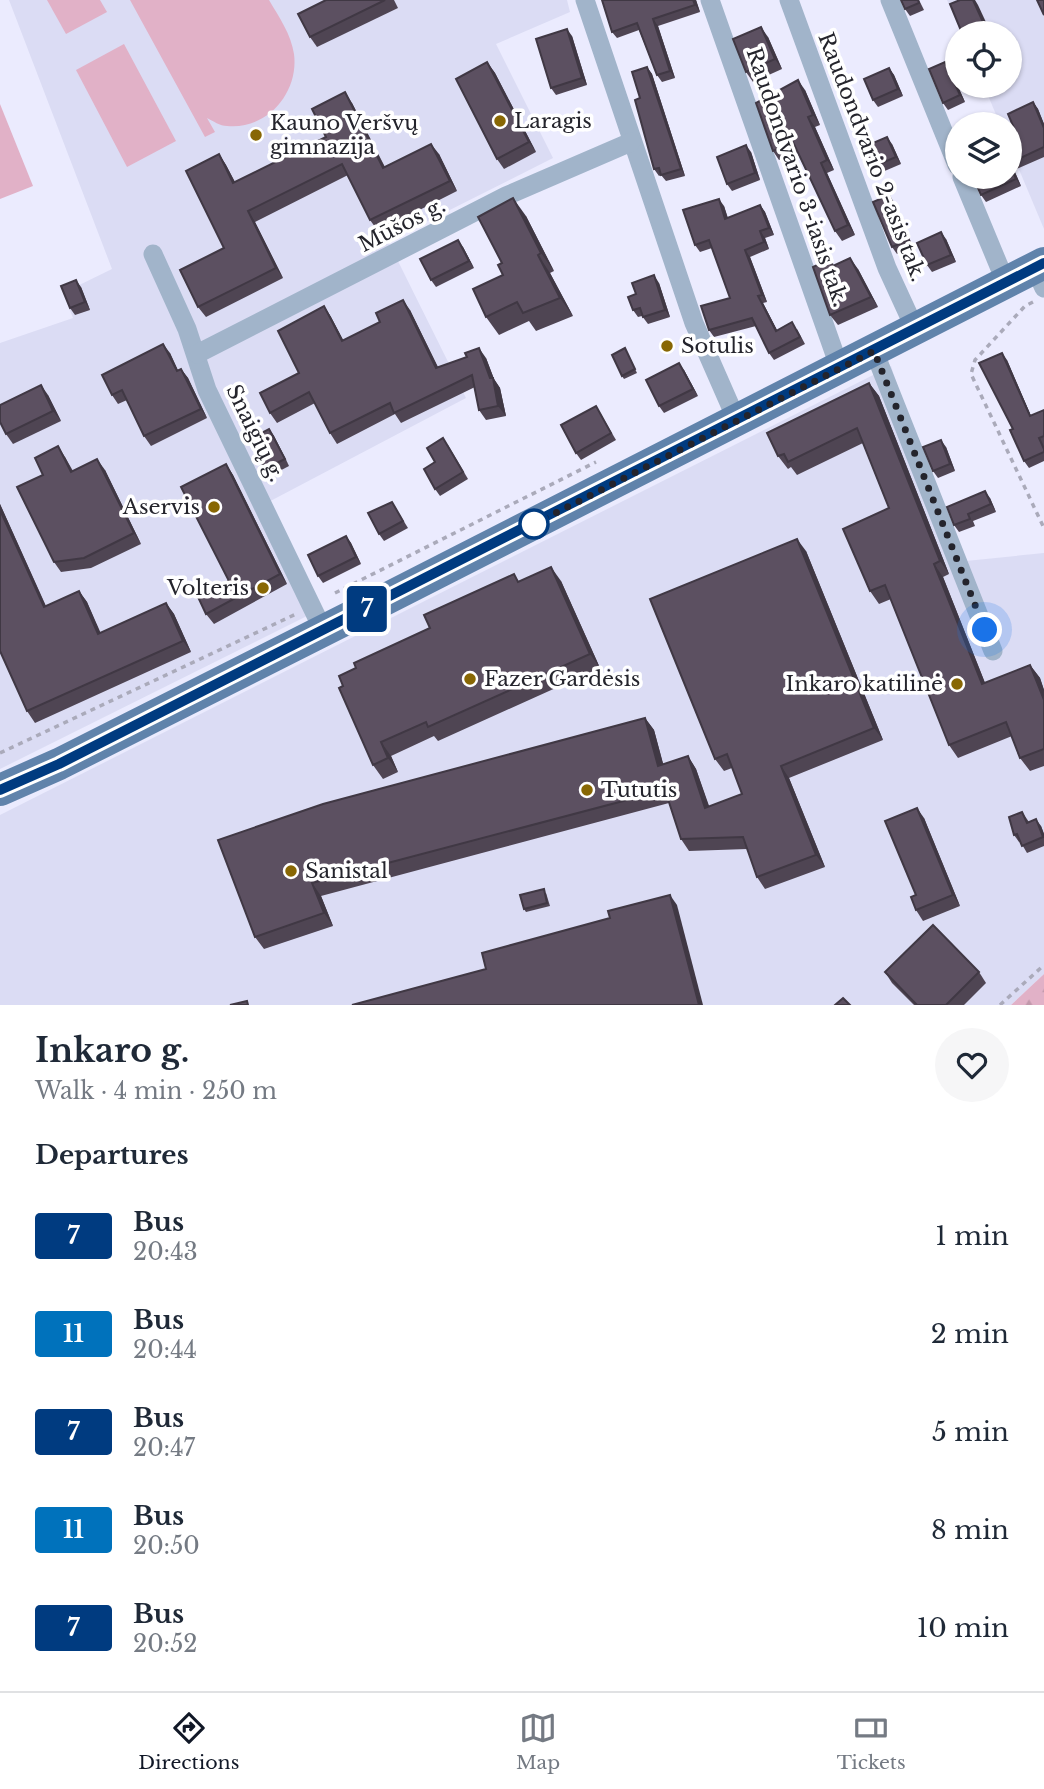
<!DOCTYPE html>
<html lang="en">
<head>
<meta charset="utf-8">
<style>
	:root { --surface:#fff; --page:#f6f6f7; --text:#1f2937; --muted:#747a83; --line:#e0e1e3; --accent:#111827 }
	body { margin:0; font-family:"Libre Baskerville",serif; background:var(--page); color:var(--text); height:100vh; display:flex; flex-direction:column; font-size:26px; white-space:nowrap }
	* { box-sizing:border-box; margin:0 }
	p { font-size:23px; color:var(--muted) }
	.icon { flex:none; width:38px; height:38px; fill:none; stroke:currentColor; stroke-width:2; stroke-linecap:round; stroke-linejoin:round }
	.map { position:relative; height:1005px; overflow:hidden }
	.side { display:flex; flex-direction:column; background:var(--surface); flex:1 }
	.side>* { flex:none }
	.badge { padding:0 14px; border-radius:5px; font-size:24px; line-height:46px }
	.fabs { position:absolute; left:945px; top:21px; display:grid; gap:14px }
	.fabs a { display:grid; place-items:center; width:77px; height:77px; border-radius:50%; background:var(--surface); box-shadow:0 2px 5px #0004; font-size:35px }
	.you { position:absolute; width:35px; height:35px; margin:-18px; border:5px solid #fff; border-radius:50%; background:#1a73e8; box-shadow:0 0 0 10px #1a73e833 }
	.map>.badge { position:absolute; translate:-50% -50%; box-shadow:0 0 0 4px #fff }
	h2 { padding:0 35px; font-size:26px; line-height:63px }
	.round { display:grid; place-items:center; flex:none; width:74px; height:74px; border-radius:37px; background:var(--page) }
	.head { display:flex; align-items:center; justify-content:space-between; height:119px; padding:0 35px }
	h1 { font-size:33px; font-weight:800; line-height:52px }
	ul { padding:0; list-style:none }
	li { display:flex; align-items:center; gap:21px; height:98px; padding:0 35px }
	li div { flex:1 }
	li b { display:block; font-size:26px }
	li em { font-style:normal }
	li .badge { min-width:77px; font-weight:700; text-align:center }
	.tab-bar { display:flex; justify-content:space-around; align-items:center; height:98px; border-top:2px solid var(--line); background:var(--surface); font-size:19px; color:var(--muted) }
	.tab-bar a { display:grid; justify-items:center; gap:4px }
	.tab-bar .on { color:var(--accent) }
	.map>svg:first-child { display:block }
	.built { fill:#dbdcf4 }
	.forest { fill:url(#forest-firs) }
	.pitch { fill:#e1b1c7 }
	.lines { fill:none; stroke-linecap:round; stroke-linejoin:round }
	.path { stroke:#aaaaba; stroke-width:3.5; stroke-dasharray:5 5; stroke-linecap:butt }
	.street { stroke:#a1b4ca; stroke-width:19 }
	.primary { stroke:#6083ab; stroke-width:32 }
	.wall { fill:#4f4553 }
	.shaded-wall { fill:#403844 }
	.building { fill:#5c5061; stroke:#403844; stroke-width:2 }
	.line-casing { stroke:#fff; stroke-width:16 }
	.line { stroke:#003b80; stroke-width:10 }
	.walk { stroke:#24242c; stroke-width:7; stroke-dasharray:0 12.6 }
	.poi-dot { fill:#886704; stroke:#fff; stroke-width:2.5 }
	.stop-dot { fill:#fff; stroke:#003b80; stroke-width:3.5 }
	.labels { text-anchor:middle; stroke-width:7; stroke-linejoin:round; paint-order:stroke }
	.poi-label { font-size:21px; fill:#24242c; stroke:#fff; text-anchor:start }
	.street-label { font-size:21px; fill:#24242c; stroke:#fff }
</style>
</head>
<body>
<div class="map">
<svg width="1044" height="1005" viewBox="0 0 1044 1005">
	<defs>
		<pattern id="forest-firs" width="22" height="20" patternUnits="userSpaceOnUse" patternTransform="scale(1.75)"><rect width="22" height="20" fill="#e1b1c7"/><path d="M5 1l3.5 6h-7zM16 11l3.5 6h-7z" fill="#c198ab"/></pattern>
	</defs>
	<rect width="100%" height="100%" fill="#ebebfe"/>
	<!-- built -->
	<g class="built">
		<path d="M9 0H567L570 12 496 44 553 158 388 241 466 398 259 507 309 615 0 769V343L73 318 63 293 112 269Z"/>
		<path d="M947 0H1044V229L1010 148V124H1000L984 86H1010V33H961Z"/>
		<path d="M891 366 956 562 1044 553V974L1011 1005H0V815Z"/>
	</g>
	<!-- forest -->
	<path class="forest" d="M1044 974V1005H1011Z"/>
	<!-- pitch -->
	<g class="pitch">
		<path d="M47 0H100L107 12 66 34Z"/>
		<path d="M130 0H269C279 17 291 34 294 54 299 92 268 130 227 126 220 126 213 121 207 118L215 132 205 137Z"/>
		<path d="M124 44 176 141 127 167 76 70Z"/>
		<path d="M0 104 33 186 0 199Z"/>
	</g>
	<g class="lines">
		<!-- path -->
		<g class="path">
			<path d="M1033 302 1025 306 975 360 971 374 1044 528"/>
			<path d="M335 593 596 462"/>
			<path d="M0 753 296 614"/>
			<path d="M1000 1005 1044 965"/>
		</g>
		<!-- street -->
		<g class="street">
			<path d="M585 0 694 323 737 421"/>
			<path d="M710 0 840 369"/>
			<path d="M789 0 887 268 915 329"/>
			<path d="M890 0 957 165"/>
			<path d="M962 177 1006 283"/>
			<path d="M153 254 187 329 207 390 323 630"/>
			<path d="M1035 268 1044 288"/>
			<path d="M874 351 993 651"/>
			<path d="M197 354 506 196 631 142"/>
		</g>
		<!-- primary -->
		<path class="primary" d="M0 790 59 764 384 600 1044 263"/>
	</g>
	<!-- wall -->
	<g class="wall">
		<path d="M326 0H394L398 8 317 47 310 37Z"/>
		<path d="M602 0H696L700 12 658 26 675 78 662 82 657 75 639 30 617 38 612 32Z"/>
		<path d="M919 0 924 10 910 16 905 9Z"/>
		<path d="M572 36 587 85 556 95 551 88Z"/>
		<path d="M768 37 782 69 753 82 746 72Z"/>
		<path d="M487 62 495 73 536 152 504 169 497 159Z"/>
		<path d="M647 67 652 74 685 176 666 181 661 175 659 176 654 169 640 98Z"/>
		<path d="M889 68 894 75 903 96 878 107 873 100Z"/>
		<path d="M950 69 965 102 948 110 943 103Z"/>
		<path d="M805 90 820 125 815 127 834 170 827 173 855 235 842 241 835 231 798 152 779 160 773 151Z"/>
		<path d="M1033 102 1038 109 1044 124V157L1014 170 1021 186 986 202 981 195 1010 145 1019 140Z"/>
		<path d="M352 103 385 167 439 154 457 191 378 231 370 220 348 175 255 222 283 278 206 317 198 307 224 248 219 154 226 165 235 182 326 137Z"/>
		<path d="M892 144 901 164 873 176 868 169Z"/>
		<path d="M751 152 760 180 732 191 727 184Z"/>
		<path d="M894 202 913 247 897 254 892 247Z"/>
		<path d="M760 205 765 212 774 235 765 238 769 249 750 257 767 302 763 303 777 330 797 329 805 344 774 360 769 353 756 326 714 337 709 330 730 298 712 248 700 252 695 245 724 206 728 218Z"/>
		<path d="M526 216 554 271 550 273 573 316 536 331 529 321 499 335 486 317 503 275 502 263Z"/>
		<path d="M946 239 956 262 932 272 927 265Z"/>
		<path d="M463 247 474 268 436 287 431 280Z"/>
		<path d="M834 265 858 269 878 307 838 325 830 315Z"/>
		<path d="M659 283 670 317 648 324 642 316 638 317 633 310 636 294Z"/>
		<path d="M81 287 90 310 75 315 70 308Z"/>
		<path d="M324 306 331 317 343 340 410 310 438 367 486 358 494 379 500 388 506 416 486 420 479 410 475 387 401 423 395 414 337 444 330 433 315 403 277 423 270 413 299 373Z"/>
		<path d="M627 352 637 373 624 379 622 376Z"/>
		<path d="M170 353 178 371 181 369 188 378 207 418 151 446 144 436 127 400 118 404 112 395Z"/>
		<path d="M1007 360 1031 416 1044 410V461L1029 468 1024 461 1013 429Z"/>
		<path d="M684 370 698 396 664 413 659 406Z"/>
		<path d="M869 383 879 396 949 574 943 577 985 683 1030 665 1040 678 1044 690V766L1030 771 1020 758 1012 736 958 758 949 745 891 599 879 604 870 591 889 508 863 443 797 475 791 467 788 469 778 456Z"/>
		<path d="M48 395 61 421 13 444 6 434Z"/>
		<path d="M596 406 616 440 581 460 576 453Z"/>
		<path d="M269 429 274 436 289 466 270 476 265 469Z"/>
		<path d="M448 445 468 479 440 496 435 489V462Z"/>
		<path d="M946 447 955 471 938 478 933 471Z"/>
		<path d="M65 457 73 471 105 470 141 544 91 568 61 572 54 562 43 475Z"/>
		<path d="M226 464 233 475 287 584 214 624 206 614 229 581Z"/>
		<path d="M990 498 996 512 973 521 975 526 959 532 954 525Z"/>
		<path d="M392 502 408 528 384 541 379 534Z"/>
		<path d="M0 504 46 606 79 591 87 602 100 633 166 603 174 614 191 652 35 723 27 711 0 651Z"/>
		<path d="M346 536 351 543 361 564 323 583 318 576Z"/>
		<path d="M806 551 883 740 789 778 825 867 765 889 757 877 747 849 689 851 681 839 669 803 321 896 333 926 264 949 255 937 218 840 645 718 654 730 663 764 688 756 696 769 709 807 742 794 732 768 724 771 715 759Z"/>
		<path d="M514 574 519 582 561 581 600 668 438 741 434 736 391 756 398 772 383 779 373 765 356 668 430 628Z"/>
		<path d="M1022 812 1029 822 1041 826 1044 834V846L1027 853 1020 841 1019 842 1014 835Z"/>
		<path d="M924 818 960 906 923 921 916 910V895Z"/>
		<path d="M546 893 550 906 526 912 524 909Z"/>
		<path d="M885 972H979L986 983 964 1005H914L892 983Z"/>
	</g>
	<!-- shaded-wall -->
	<g class="shaded-wall">
		<path d="M693 0H696L700 12 695 5Z"/>
		<path d="M973 0H975L978 5 991 33H988Z"/>
		<path d="M653 19 658 26 675 78 670 71Z"/>
		<path d="M761 27 768 37 782 69 775 59Z"/>
		<path d="M567 29 572 36 587 85 582 78Z"/>
		<path d="M487 62 495 73 536 152 529 142Z"/>
		<path d="M945 62 950 69 965 102 960 95Z"/>
		<path d="M647 67 652 74 685 176 681 169Z"/>
		<path d="M889 68 894 75 903 96 898 89Z"/>
		<path d="M798 80 805 90 820 125 813 115Z"/>
		<path d="M345 92 352 103 390 178 383 168Z"/>
		<path d="M1033 102 1038 109 1044 124V128Z"/>
		<path d="M808 117 815 127 834 170 827 160Z"/>
		<path d="M887 137 892 144 901 164 896 157Z"/>
		<path d="M431 144 439 154 457 191 450 181Z"/>
		<path d="M746 145 751 152 760 180 755 173Z"/>
		<path d="M219 154 226 165 241 194 233 183Z"/>
		<path d="M821 163 827 173 855 235 848 225Z"/>
		<path d="M1010 164 1014 170 1021 186 1016 179Z"/>
		<path d="M889 195 894 202 913 247 908 240Z"/>
		<path d="M513 198 526 216 554 271 541 253Z"/>
		<path d="M719 199 724 206 730 226 725 219Z"/>
		<path d="M760 205 765 212 774 235 769 228Z"/>
		<path d="M248 211 255 222 283 278 276 268Z"/>
		<path d="M760 231 765 238 769 249 764 242Z"/>
		<path d="M941 232 946 239 956 262 951 255Z"/>
		<path d="M458 240 463 247 474 268 469 261Z"/>
		<path d="M745 250 750 257 767 302 762 295Z"/>
		<path d="M538 255 550 273 573 316 560 298Z"/>
		<path d="M850 258 858 269 878 307 871 297Z"/>
		<path d="M654 275 659 283 670 317 665 310Z"/>
		<path d="M76 280 81 287 90 310 85 302Z"/>
		<path d="M758 296 763 303 781 338 776 331Z"/>
		<path d="M403 300 410 310 443 378 436 368Z"/>
		<path d="M324 306 331 317 349 351 342 341Z"/>
		<path d="M163 344 170 353 183 381 177 371Z"/>
		<path d="M479 348 486 358 494 379 500 388 506 416 498 406Z"/>
		<path d="M1002 353 1007 360 1034 423 1030 416Z"/>
		<path d="M679 363 684 370 698 396 693 389Z"/>
		<path d="M181 369 188 378 207 418 201 409Z"/>
		<path d="M869 383 879 396 949 574 940 561Z"/>
		<path d="M41 385 48 395 61 421 53 411Z"/>
		<path d="M269 429 274 436 289 466 285 459Z"/>
		<path d="M941 440 946 447 955 471 950 464Z"/>
		<path d="M58 446 65 457 78 483 71 472Z"/>
		<path d="M97 459 105 470 141 544 134 533Z"/>
		<path d="M226 464 233 475 287 584 280 574Z"/>
		<path d="M985 491 990 498 996 512 991 504Z"/>
		<path d="M0 504 51 618 44 607 0 510Z"/>
		<path d="M346 536 351 543 361 564 356 557Z"/>
		<path d="M797 539 806 551 883 740 874 728Z"/>
		<path d="M934 564 943 577 991 698 982 684Z"/>
		<path d="M551 567 561 581 600 668 590 654Z"/>
		<path d="M79 591 87 602 106 645 98 634Z"/>
		<path d="M166 603 174 614 191 652 183 641Z"/>
		<path d="M1030 665 1040 678 1044 690V700Z"/>
		<path d="M645 718 654 730 667 778 658 766Z"/>
		<path d="M381 742 391 756 398 772 388 758Z"/>
		<path d="M688 756 696 769 714 820 705 808Z"/>
		<path d="M781 766 789 778 825 867 816 855Z"/>
		<path d="M917 808 924 818 960 906 953 895Z"/>
		<path d="M1036 819 1041 826 1044 834V838Z"/>
		<path d="M312 883 321 896 333 926 324 913Z"/>
		<path d="M670 895 677 905 703 1005H699Z"/>
	</g>
	<!-- building -->
	<g class="building">
		<path d="M326 0H385L310 37 298 14Z"/>
		<path d="M602 0H693L695 5 653 19 670 71 657 75 637 23 612 32Z"/>
		<path d="M901 0H918L919 3 905 9Z"/>
		<path d="M960 0H973L988 33H962L950 4Z"/>
		<path d="M1037 0H1044V15Z"/>
		<path d="M761 27 775 59 746 72 733 39Z"/>
		<path d="M567 29 582 78 551 88 536 39Z"/>
		<path d="M487 62 529 142 497 159 456 79Z"/>
		<path d="M945 62 960 95 943 103 929 69Z"/>
		<path d="M647 67 681 169 661 175 659 168 654 169 635 100 640 98 632 72Z"/>
		<path d="M889 68 898 89 873 100 864 79Z"/>
		<path d="M798 80 813 115 808 117 827 160 821 163 848 225 835 231 793 142 773 151 756 103Z"/>
		<path d="M345 92 383 168 431 144 450 181 370 220 342 164 248 211 276 268 198 307 180 270 224 248 186 171 219 154 233 183 326 137 312 109Z"/>
		<path d="M1033 102 1044 128V147L1010 163V145L1019 140 1008 114Z"/>
		<path d="M887 137 896 157 868 169 859 149Z"/>
		<path d="M746 145 755 173 727 184 717 157Z"/>
		<path d="M1010 164 1016 179 981 195 973 177H1010Z"/>
		<path d="M889 195 908 240 892 247 873 202Z"/>
		<path d="M513 198 541 253 538 255 560 298 523 313 517 302 486 317 473 289 503 275 498 265 502 263 478 217Z"/>
		<path d="M719 199 725 219 760 205 769 228 760 231 764 242 745 250 762 295 758 296 776 331 792 322 800 337 769 353 752 318 709 330 701 306 730 298 709 240 695 245 683 210Z"/>
		<path d="M941 232 951 255 927 265 917 243Z"/>
		<path d="M458 240 469 261 431 280 420 259Z"/>
		<path d="M850 258 871 297 830 315 813 267 830 259 833 266Z"/>
		<path d="M654 275 665 310 643 317 640 308 633 310 628 297 636 294 632 283Z"/>
		<path d="M76 280 85 302 70 308 61 286Z"/>
		<path d="M403 300 436 368 467 357 465 353 479 348 490 378H493L498 406 479 410 472 375 394 413 390 403 330 433 309 392 270 413 260 393 299 373 278 331 324 306 342 341 380 322 376 313Z"/>
		<path d="M163 344 177 371 181 369 201 409 144 436 122 390 112 395 102 375Z"/>
		<path d="M625 348 635 369 622 376 612 355Z"/>
		<path d="M1002 353 1030 416 1044 410V436L1039 438 1044 449V452L1024 461 1010 430 1013 429 979 363Z"/>
		<path d="M679 363 693 389 659 406 646 380Z"/>
		<path d="M869 383 940 561 934 564 982 684 1030 665 1044 700V749L1020 758 1006 722 949 745 885 585 870 591 843 529 889 508 857 428 788 462 784 454 778 456 767 433Z"/>
		<path d="M41 385 53 411 6 434 0 422V405Z"/>
		<path d="M596 406 611 433 576 453 561 425Z"/>
		<path d="M269 429 285 459 265 469 250 439Z"/>
		<path d="M443 438 463 472 435 489 424 469 435 462 427 448Z"/>
		<path d="M941 440 950 464 933 471 923 447Z"/>
		<path d="M58 446 71 472 97 459 134 533 84 558 54 562 17 487 43 475 35 458Z"/>
		<path d="M226 464 280 574 206 614 198 597 229 581 181 487Z"/>
		<path d="M985 491 991 504 968 514 970 519 954 525 947 507Z"/>
		<path d="M392 502 403 521 379 534 368 513Z"/>
		<path d="M0 510 44 607 79 591 98 634 166 603 183 641 27 711 0 651Z"/>
		<path d="M346 536 356 557 318 576 308 555Z"/>
		<path d="M797 539 874 728 781 766 816 855 757 877 743 837 681 839 665 790 312 883 324 913 255 937 218 840 323 804 645 718 658 766 688 756 705 808 742 794 727 754 715 759 650 599Z"/>
		<path d="M551 567 590 654 428 727 426 722 381 742 388 758 373 765 339 688 343 686 339 676 356 668 354 663 430 628 424 615 514 574 518 582Z"/>
		<path d="M917 808 953 895 916 910 911 897 916 895 885 821Z"/>
		<path d="M1022 812 1027 823 1036 819 1043 837 1022 846 1017 834 1014 835 1009 817Z"/>
		<path d="M544 889 547 903 524 909 520 895Z"/>
		<path d="M670 895 699 1005H352L486 969 482 953 610 918 608 911Z"/>
		<path d="M933 925 979 972 946 1005H917L885 972Z"/>
		<path d="M843 998 850 1005H835Z"/>
		<path d="M247 1001 248 1005H230Z"/>
	</g>
	<g class="lines">
		<defs>
			<path id="line" d="M0 790 59 764 1044 263"/>
		</defs>
		<!-- line casing -->
		<use href="#line" class="line-casing"/>
		<!-- line -->
		<use href="#line" class="line"/>
		<!-- walk -->
		<path class="walk" d="M534 524 874 351 985 630"/>
	</g>
	<!-- markers -->
	<g class="poi-dot">
		<circle cx="500" cy="121" r="7"/>
		<circle cx="256" cy="135" r="7"/>
		<circle cx="667" cy="346" r="7"/>
		<circle cx="214" cy="507" r="7"/>
		<circle cx="263" cy="588" r="7"/>
		<circle cx="470" cy="679" r="7"/>
		<circle cx="957" cy="684" r="7"/>
		<circle cx="587" cy="790" r="7"/>
		<circle cx="291" cy="871" r="7"/>
	</g>
	<circle class="stop-dot" cx="534" cy="524" r="14"/>
	<g class="labels">
		<!-- poi labels -->
		<g class="poi-label">
			<text x="514" y="128">Laragis</text>
			<text x="270" y="130">Kauno Veršvų<tspan x="270" dy="24">gimnazija</tspan></text>
			<text x="681" y="353">Sotulis</text>
			<text x="200" y="514" text-anchor="end">Aservis</text>
			<text x="249" y="595" text-anchor="end">Volteris</text>
			<text x="484" y="686">Fazer Gardėsis</text>
			<text x="943" y="691" text-anchor="end">Inkaro katilinė</text>
			<text x="601" y="797">Tututis</text>
			<text x="305" y="878">Sanistal</text>
		</g>
		<!-- street labels -->
		<g class="street-label">
			<text transform="translate(872 157) rotate(69)" y="7">Raudondvario 2-asis tak.</text>
			<text transform="translate(797 177) rotate(71)" y="7">Raudondvario 3-iasis tak.</text>
			<text transform="translate(402 225) rotate(-27)" y="7">Mūšos g.</text>
			<text transform="translate(255 433) rotate(64)" y="7">Snaigių g.</text>
		</g>
	</g>
</svg>
<div class="fabs">
<a><svg class="icon" aria-label="locate" viewBox="0 0 24 24"><circle cx="12" cy="12" r="6"/><path d="M12 2v4M12 18v4M2 12h4M18 12h4"/></svg></a>
<a><svg class="icon" aria-label="layers" viewBox="0 0 24 24"><path d="M12 4l9 5-9 5-9-5zM3 14l9 5 9-5"/></svg></a>
</div>
<div class="you" style="left:985px;top:630px"></div>
<b class="badge" style="left:367px;top:609px;background:#003b80;color:#fff">7</b>
</div>
<section class="side">
<div class="head"><div><h1>Inkaro g.</h1><p>Walk · 4 min · 250 m</p></div><a class="round"><svg class="icon" aria-label="heart" viewBox="0 0 24 24"><path d="M12 20l-8-8c-3-5 5-10 8-4 3-6 11-1 8 4z"/></svg></a></div>
<h2>Departures</h2>
<ul>
<li><span class="badge" style="background:#003b80;color:#fff">7</span><div><b>Bus</b><p>20:43</p></div><em>1 min</em></li>
<li><span class="badge" style="background:#0072bc;color:#fff">11</span><div><b>Bus</b><p>20:44</p></div><em>2 min</em></li>
<li><span class="badge" style="background:#003b80;color:#fff">7</span><div><b>Bus</b><p>20:47</p></div><em>5 min</em></li>
<li><span class="badge" style="background:#0072bc;color:#fff">11</span><div><b>Bus</b><p>20:50</p></div><em>8 min</em></li>
<li><span class="badge" style="background:#003b80;color:#fff">7</span><div><b>Bus</b><p>20:52</p></div><em>10 min</em></li>
</ul>
</section>
<nav class="tab-bar">
<a class="on"><svg class="icon" aria-label="directions" viewBox="0 0 24 24"><path d="M12 3l9 9-9 9-9-9zM9 14v-3h6M13 9l2 2-2 2"/></svg>Directions</a>
<a><svg class="icon" aria-label="map" viewBox="0 0 24 24"><path d="M3 6l6-2 6 2 6-2v14l-6 2-6-2-6 2zM9 4v14M15 6v14"/></svg>Map</a>
<a><svg class="icon" aria-label="tickets" viewBox="0 0 24 24"><path d="M3 7h18v10H3zM15 7v10"/></svg>Tickets</a>
</nav>
</body>
</html>
